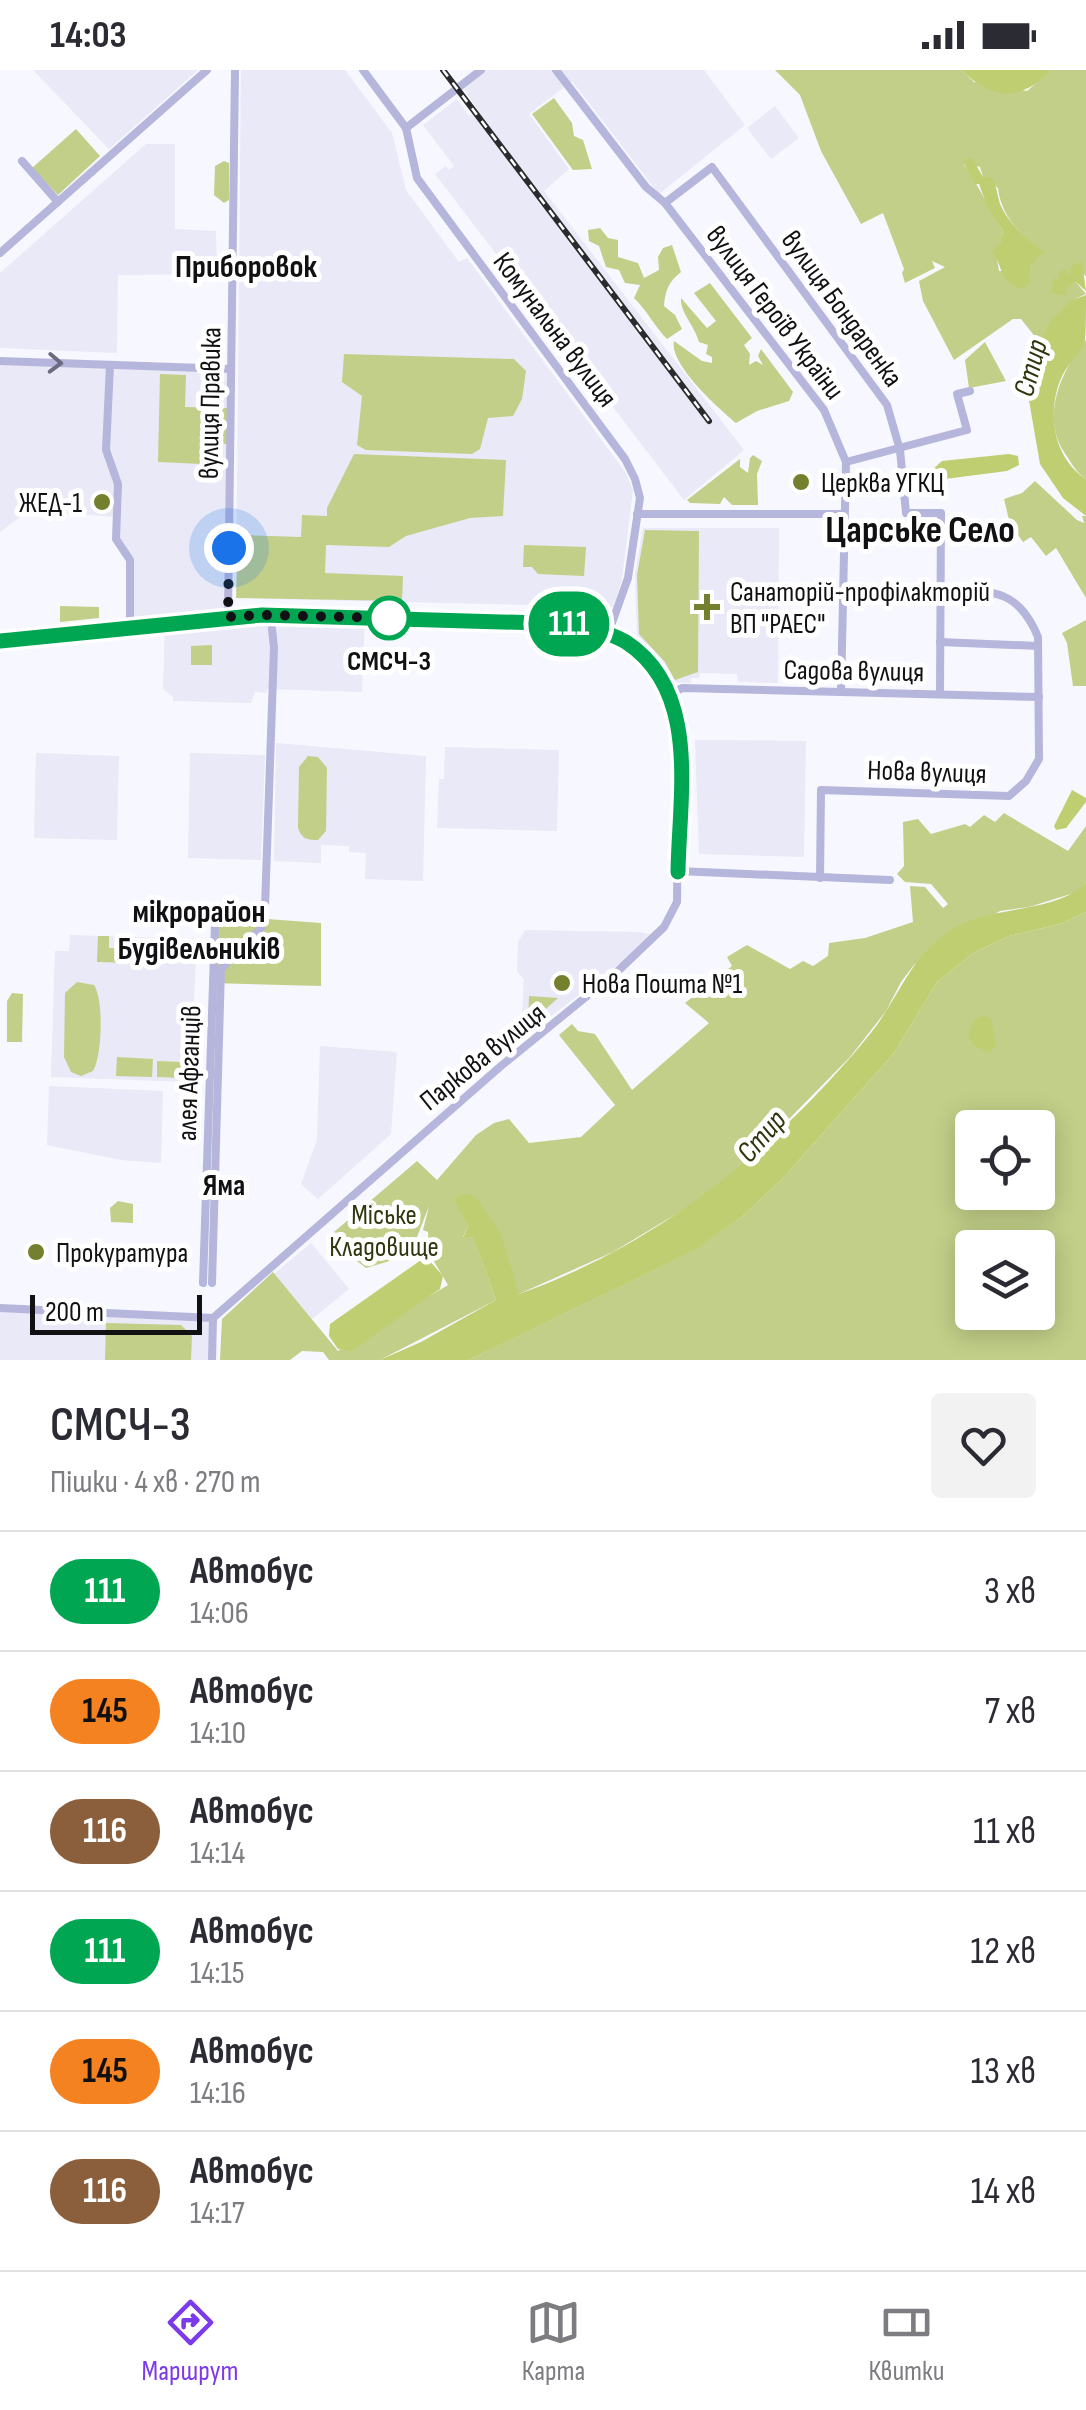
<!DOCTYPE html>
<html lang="uk">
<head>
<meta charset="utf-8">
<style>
	:root { --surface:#fff; --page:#f2f2f3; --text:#2b2b33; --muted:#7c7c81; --line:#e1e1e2; --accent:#7c3aed }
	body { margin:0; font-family:"Sofia Sans Condensed",sans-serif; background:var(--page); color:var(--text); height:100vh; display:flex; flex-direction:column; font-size:38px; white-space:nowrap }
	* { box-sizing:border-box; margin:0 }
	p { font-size:32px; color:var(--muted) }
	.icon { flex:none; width:55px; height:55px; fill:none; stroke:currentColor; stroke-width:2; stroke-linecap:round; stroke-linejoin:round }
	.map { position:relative; height:1290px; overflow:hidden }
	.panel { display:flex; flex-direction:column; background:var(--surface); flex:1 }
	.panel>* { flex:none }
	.badge { padding:0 20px; border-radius:32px; font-size:35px; line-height:65px }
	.controls { position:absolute; left:955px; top:1040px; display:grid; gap:20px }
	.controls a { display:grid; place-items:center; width:100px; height:100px; border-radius:10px; background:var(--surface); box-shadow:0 5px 25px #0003; font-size:50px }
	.scale { position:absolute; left:30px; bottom:25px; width:172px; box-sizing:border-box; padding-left:10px; border:5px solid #111114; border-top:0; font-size:28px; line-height:35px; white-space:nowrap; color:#111114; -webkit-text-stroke:8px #fff; paint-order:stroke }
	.you { position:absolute; width:50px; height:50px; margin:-25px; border:8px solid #fff; border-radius:50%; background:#1a73e8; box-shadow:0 0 0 15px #1a73e833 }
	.map>.badge { position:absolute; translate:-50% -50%; box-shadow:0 0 0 5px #fff }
	.round { display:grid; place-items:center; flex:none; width:105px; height:105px; border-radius:10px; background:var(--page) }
	.headline { display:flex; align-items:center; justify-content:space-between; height:170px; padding:0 50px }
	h1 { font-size:48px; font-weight:600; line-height:75px }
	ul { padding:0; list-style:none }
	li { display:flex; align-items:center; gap:30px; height:120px; padding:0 50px; border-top:2px solid var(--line) }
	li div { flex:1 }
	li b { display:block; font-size:38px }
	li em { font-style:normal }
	li .badge { min-width:110px; font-weight:700; text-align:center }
	.status { display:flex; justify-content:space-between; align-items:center; height:70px; padding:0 50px; background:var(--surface); direction:ltr }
	.status svg { height:28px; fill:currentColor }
	.tab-bar { display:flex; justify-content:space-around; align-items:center; height:140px; border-top:2px solid var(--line); background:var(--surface); font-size:28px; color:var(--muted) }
	.tab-bar a { display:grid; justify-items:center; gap:5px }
	.tab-bar .on { color:var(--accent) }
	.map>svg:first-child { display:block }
	.built { fill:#e9e9f7 }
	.green { fill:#c2cf88; fill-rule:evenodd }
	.water { fill:#bfce71 }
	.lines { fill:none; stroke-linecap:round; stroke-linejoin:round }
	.minor { stroke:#b6b5db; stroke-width:8 }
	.rail-casing { stroke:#2b2b2f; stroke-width:6 }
	.rail { stroke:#fff; stroke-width:2.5; stroke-dasharray:8; stroke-linecap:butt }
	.oneway { stroke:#6c6b81 }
	.line-casing { stroke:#fff; stroke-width:22 }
	.line { stroke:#00a651; stroke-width:15 }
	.walk { stroke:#111114; stroke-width:10; stroke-dasharray:0 18 }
	.poi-dot { fill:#74802d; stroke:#fff; stroke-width:4 }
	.stop-dot { fill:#fff; stroke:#00a651; stroke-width:5 }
	.labels { text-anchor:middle; stroke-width:10; stroke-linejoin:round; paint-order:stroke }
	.street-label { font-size:28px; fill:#111114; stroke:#fff }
	.poi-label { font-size:28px; fill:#111114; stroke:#fff; text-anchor:start }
	.stop-label { font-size:28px; font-weight:bold; fill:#111114; stroke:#fff }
	.park-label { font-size:28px; fill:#30360e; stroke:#fff }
	.water-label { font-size:30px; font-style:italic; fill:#30360e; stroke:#fff }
	.neighbourhood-label { font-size:30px; font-weight:bold; fill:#111114; stroke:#fff }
	.quarter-label { font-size:32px; font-weight:bold; fill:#111114; stroke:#fff }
	.district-label { font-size:38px; font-weight:bold; fill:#111114; stroke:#fff }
</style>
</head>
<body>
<div class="status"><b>14:03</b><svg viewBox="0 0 49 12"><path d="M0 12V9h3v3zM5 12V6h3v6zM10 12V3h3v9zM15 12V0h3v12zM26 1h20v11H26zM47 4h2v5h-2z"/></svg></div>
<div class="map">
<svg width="1086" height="1290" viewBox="0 0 1086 1290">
	<rect width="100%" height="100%" fill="#f7f7ff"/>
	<!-- built -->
	<g class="built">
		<path d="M33 0H198L109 79Z"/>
		<path d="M241 0H345L392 63 406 120 459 192 467 188 626 403 633 420 622 509 613 537 236 528Z"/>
		<path d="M487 0H704L745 55 659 124 572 11 529 44 569 99 544 121 744 380 684 430 435 104 446 96 449 100 454 96 423 55 457 29 469 46 478 40 464 19Z"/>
		<path d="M775 36 799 68 771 89 747 58Z"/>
		<path d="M146 74H175V159L216 161 217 204 118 205 117 283 0 278V203Z"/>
		<path d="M0 291 231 299 228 547 365 548 362 622 267 619 266 623 255 622 251 633 173 631V627L163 619 165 555 130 559V490L116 469 117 447 57 443 50 434 39 433 0 462Z"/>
		<path d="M643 458H779L778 613 738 612 737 604 700 603 699 608H691V613L674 612 664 594 637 565 635 504Z"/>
		<path d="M695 670 806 671 804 787 699 784Z"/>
		<path d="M276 673 426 686 423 811 365 809 366 783 349 782V776L321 775V793L274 791Z"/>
		<path d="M445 677 559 680 557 761 437 758 439 709H444Z"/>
		<path d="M36 683 119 686 117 770 34 768Z"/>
		<path d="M190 683 265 685 261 790 188 788Z"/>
		<path d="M525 860 640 862 656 866 533 960 522 948 524 909 517 902 518 872Z"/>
		<path d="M70 865 197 869 190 1012 51 1007 55 881H69Z"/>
		<path d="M320 976 397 982 391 1064 318 1129 301 1114 317 1070Z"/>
		<path d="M49 1016 163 1021 161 1093 121 1090 47 1075Z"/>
		<path d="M311 1173 349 1219 312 1249 274 1204Z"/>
		<path d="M0 1238 213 1248 212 1290H0Z"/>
	</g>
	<!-- green -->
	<g class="green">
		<path d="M775 0H961L974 12 1027 21 1051 0H1086V206L1074 197 1069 205 1058 210 1052 224 1076 212 1086 224C1061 234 1051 250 1041 274L1021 249H1013L954 290 923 231 919 211 945 197 932 191 935 198 905 213 902 203 904 199 883 143 861 154 821 81 800 25ZM964 94 980 97 983 107 998 118C1001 147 1022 166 1044 183L1033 191 1029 201H999L997 188 1003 161C989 139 979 116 964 94Z"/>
		<path d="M554 28 572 53 574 66 583 70 592 99 573 100 532 44Z"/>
		<path d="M76 59 100 86 58 125 32 98Z"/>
		<path d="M224 91 229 93V130L224 133 214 125 215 96Z"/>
		<path d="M600 158 608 168 618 170V187L638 193 644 208 659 200 658 187 663 178 672 175 681 202C669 211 665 221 664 236L675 245 682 259 667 269C654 256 647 240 634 228L640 215 625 213 619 200 606 197 599 176 589 171 588 160Z"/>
		<path d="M710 213 752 268 744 275 750 284 749 295 756 291 763 295 758 286 761 279 793 322 789 331 757 341 736 353C718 338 669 294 674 271L702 291 712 293V287L706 284 708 275 699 272C695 256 680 243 681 228L707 258 716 251 694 223Z"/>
		<path d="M1086 270V409C1077 403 1072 394 1066 385 1040 348 1060 302 1086 270Z"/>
		<path d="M985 272 1006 311 969 318 965 290Z"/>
		<path d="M344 284 514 289 526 301 522 329 513 346 488 348 480 379 472 384 366 380 357 375 362 326 342 312Z"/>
		<path d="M160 304 186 305 185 337 228 338 227 374 202 373 201 394 158 392Z"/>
		<path d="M354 384 506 390 503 446 470 448 406 466 389 477 326 475 325 503 403 506 402 531 236 528 238 465 301 467 302 445 327 446V438Z"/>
		<path d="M753 385 762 391 757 404 758 435H732L724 427 720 434 690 433 687 430 740 389V397L748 403 750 388Z"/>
		<path d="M1035 411 1077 450 1084 453 1082 446H1086V528L1056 478 1046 486 1031 467 1023 472 1010 454 1004 429 1022 423Z"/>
		<path d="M645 460 699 461 698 602 675 610 665 592 639 564 637 505Z"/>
		<path d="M524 475 586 477 584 506 538 504 532 497H523Z"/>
		<path d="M60 536 99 537V548L60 552Z"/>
		<path d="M1086 550V616H1073L1067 573 1062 563Z"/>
		<path d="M212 575V595H191V576Z"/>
		<path d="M308 686 318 687 327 698 326 761 318 770C307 770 302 769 298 758L299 697Z"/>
		<path d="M1004 743 1068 781 1086 756V813L1077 822 1029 837 1000 841 914 895 901 912 886 941 850 987 739 1100 696 1132 613 1182 519 1224 455 1129 468 1156 463 1167 473 1165 496 1230 380 1290H329L323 1282 302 1281 290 1290H220L222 1249 273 1202 338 1281 448 1215 429 1183 428 1162 423 1160 429 1136 410 1185 366 1198 327 1168 417 1091 437 1110 476 1065 494 1053 509 1049 529 1073 581 1067 615 1035 559 965 572 954 578 961 595 964 632 1020 709 953 685 933 732 896 727 887 747 875 790 899 803 891 813 896 828 886 829 873 865 868 913 852 910 816 925 817 943 838 948 834 931 814 905 812 897 804 904 796 903 752 918 749 931 764 965 754 970 757 984 745 995 752Z"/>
		<path d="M1086 842V1290H469L695 1179 743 1146 783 1108 894 983 937 912 973 883 1009 866 1060 854ZM972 1058H1038V1122H972ZM972 1178H1038V1242H972Z"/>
		<path d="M212 845 321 853V916L210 913Z"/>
		<path d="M98 866H109V878L132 879V893L97 892Z"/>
		<path d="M77 912 94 915C104 930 102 986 93 1001L81 1006 71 1002 64 987 65 923Z"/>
		<path d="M12 923 23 924 22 972H7V931Z"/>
		<path d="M529 926 558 928 528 955Z"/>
		<path d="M117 987 153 989 152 1007 116 1006Z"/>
		<path d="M157 991 183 992 182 1008 157 1007Z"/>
		<path d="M118 1131 133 1134V1153L111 1152 110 1138Z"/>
		<path d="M106 1253 181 1255 192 1266 191 1290H105Z"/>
	</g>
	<!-- water -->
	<g class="water">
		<path d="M961 0H1051C1021 32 992 30 961 0Z"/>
		<path d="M972 88 983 107H992C998 118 997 130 1003 140 1013 158 1029 171 1045 183 1032 191 1028 196 1030 212L1023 219C998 214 1004 196 992 181L1000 173 1003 161 987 136 979 114H975L964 93 965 89Z"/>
		<path d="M1082 192 1086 221 1076 212 1066 218 1067 225 1051 224 1054 208 1058 210 1060 201 1066 200 1069 205 1072 195Z"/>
		<path d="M1086 225C1086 238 1086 260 1085 271 1079 283 1069 293 1063 304 1046 338 1052 388 1086 409V446L1063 428 1040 394 1027 319 1028 296 1051 250 1070 231Z"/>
		<path d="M1009 384 1018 386 1019 395 1007 401 945 409 932 400 942 391Z"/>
		<path d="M1072 720 1086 728V732L1066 758 1056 760 1054 756Z"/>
		<path d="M1086 813V842L1060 854 1009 866 973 883 937 912 894 983 783 1108 743 1146 696 1179 469 1290H380L421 1272 496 1230 473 1166 463 1168 468 1156 454 1129 462 1124 475 1126 501 1164 519 1224C649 1178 759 1092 849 989 862 974 876 958 886 941 905 912 912 892 940 868 982 832 1051 847 1086 813Z"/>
		<path d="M984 946 991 949 996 975 990 983 973 975 968 965 975 949Z"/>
		<path d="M428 1189 443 1206 440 1219 351 1281 338 1279 329 1266 330 1254 421 1190Z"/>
	</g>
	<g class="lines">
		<!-- minor -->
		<g class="minor">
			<path d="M363 0 406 58 417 108 625 389 635 409 640 428 628 508 608 564"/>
			<path d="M556 0 646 117 665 133 824 340 846 392 841 622"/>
			<path d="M406 58 481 0"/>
			<path d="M22 91 58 132"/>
			<path d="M665 133 712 97 887 335 900 380 906 443H941L940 624"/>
			<path d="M0 183 207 0"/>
			<path d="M0 291 231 299"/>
			<path d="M110 295 106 380 118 414 116 469 130 490V559"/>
			<path d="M846 392 967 360 957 324 970 321"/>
			<path d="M637 444H844"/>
			<path d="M228 547 235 0"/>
			<path d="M0 571 261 545 575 554 608 564 626 572 647 591 661 608 679 649 677 832 664 857 619 900 501 996 213 1248"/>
			<path d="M940 572 1038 576"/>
			<path d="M670 625 682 618 1039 627"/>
			<path d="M678 801 890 810"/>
			<path d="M820 808 821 720 1009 726 1026 711 1039 689 1038 567C1017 516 989 521 941 521"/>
			<path d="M203 1213 215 854"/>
			<path d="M212 1213 221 899 262 857 265 837 274 578 272 559"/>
			<path d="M0 1238 213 1248"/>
			<path d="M212 1290 213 1248"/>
		</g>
		<defs>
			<path id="rail" d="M443 0 709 351"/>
		</defs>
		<!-- rail casing -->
		<use href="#rail" class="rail-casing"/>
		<!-- rail -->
		<use href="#rail" class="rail"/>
	</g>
	<!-- one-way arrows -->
	<defs><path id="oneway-chevron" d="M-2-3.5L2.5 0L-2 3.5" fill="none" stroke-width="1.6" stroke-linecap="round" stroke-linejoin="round" transform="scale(2.5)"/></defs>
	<use class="oneway" href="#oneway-chevron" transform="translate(55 293) rotate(2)"/>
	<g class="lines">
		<defs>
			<path id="line" d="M0 571 262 545 575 554C592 559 611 563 626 572 701 621 679 726 678 802"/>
		</defs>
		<!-- line casing -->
		<use href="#line" class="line-casing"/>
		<!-- line -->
		<use href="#line" class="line"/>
		<!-- walk -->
		<path class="walk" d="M229 478 228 547 262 545 389 548"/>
	</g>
	<!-- markers -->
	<g class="poi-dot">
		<circle cx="801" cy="412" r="10"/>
		<circle cx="102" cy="432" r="10"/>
		<path d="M702 522h10v10h10v10h-10v10h-10v-10h-10v-10h10z"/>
		<circle cx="562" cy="913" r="10"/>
		<circle cx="36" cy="1182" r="10"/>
	</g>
	<circle class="stop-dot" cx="389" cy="548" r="20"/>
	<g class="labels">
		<!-- street labels -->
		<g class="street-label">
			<text transform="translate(843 238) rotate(54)" y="10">вулиця Бондаренка</text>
			<text transform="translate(776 242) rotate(53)" y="10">вулиця Героїв України</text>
			<text transform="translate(556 259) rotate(53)" y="10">Комунальна вулиця</text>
			<text transform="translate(209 333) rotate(-89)" y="10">вулиця Правика</text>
			<text transform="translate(854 600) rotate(1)" y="10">Садова вулиця</text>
			<text transform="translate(927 701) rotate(2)" y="10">Нова вулиця</text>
			<text transform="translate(482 986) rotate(-39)" y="10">Паркова вулиця</text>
			<text transform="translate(188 1003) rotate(-88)" y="10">алея Афганців</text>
		</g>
		<!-- poi labels -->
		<g class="poi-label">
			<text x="821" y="422">Церква УГКЦ</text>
			<text x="82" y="442" text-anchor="end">ЖЕД-1</text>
			<text x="730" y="531">Санаторій-профілакторій<tspan x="730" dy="32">ВП "РАЕС"</tspan></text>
			<text x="582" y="923">Нова Пошта №1</text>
			<text x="56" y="1192">Прокуратура</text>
		</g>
		<!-- stop labels -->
		<g class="stop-label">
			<text x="389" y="600">СМСЧ-3</text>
		</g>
		<!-- park labels -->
		<g class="park-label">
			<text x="384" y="1154">Міське<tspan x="384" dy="32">Кладовище</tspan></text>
		</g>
		<!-- water labels -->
		<g class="water-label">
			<text transform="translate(1030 298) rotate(-75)" y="10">Стир</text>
			<text transform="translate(761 1066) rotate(-49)" y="10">Стир</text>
		</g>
		<!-- neighbourhood labels -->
		<g class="neighbourhood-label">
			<text x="224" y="1125">Яма</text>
		</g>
		<!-- quarter labels -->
		<g class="quarter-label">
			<text x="246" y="207">Приборовок</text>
			<text x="199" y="852">мікрорайон<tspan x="199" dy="37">Будівельників</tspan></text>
		</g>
		<!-- district labels -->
		<g class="district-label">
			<text x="920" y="472">Царське Село</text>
		</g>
	</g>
</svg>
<div class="controls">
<a><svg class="icon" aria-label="locate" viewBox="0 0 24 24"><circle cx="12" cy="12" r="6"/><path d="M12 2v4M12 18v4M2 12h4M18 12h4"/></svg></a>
<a><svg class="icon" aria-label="layers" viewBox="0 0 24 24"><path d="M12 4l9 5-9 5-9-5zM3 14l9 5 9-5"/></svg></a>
</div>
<div class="scale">200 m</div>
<div class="you" style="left:229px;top:478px"></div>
<b class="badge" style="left:569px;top:554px;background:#00a651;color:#fff">111</b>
</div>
<section class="panel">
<div class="headline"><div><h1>СМСЧ-3</h1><p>Пішки · 4 хв · 270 m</p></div><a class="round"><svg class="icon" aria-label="heart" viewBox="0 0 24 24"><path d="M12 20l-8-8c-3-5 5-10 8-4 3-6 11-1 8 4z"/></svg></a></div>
<ul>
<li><span class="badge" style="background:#00a651;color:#fff">111</span><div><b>Автобус</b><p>14:06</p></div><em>3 хв</em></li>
<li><span class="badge" style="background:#f58220;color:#111">145</span><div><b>Автобус</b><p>14:10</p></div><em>7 хв</em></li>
<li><span class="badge" style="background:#8b5e3c;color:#fff">116</span><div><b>Автобус</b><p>14:14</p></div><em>11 хв</em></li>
<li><span class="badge" style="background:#00a651;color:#fff">111</span><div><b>Автобус</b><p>14:15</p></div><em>12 хв</em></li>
<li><span class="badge" style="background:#f58220;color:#111">145</span><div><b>Автобус</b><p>14:16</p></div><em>13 хв</em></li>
<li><span class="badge" style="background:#8b5e3c;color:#fff">116</span><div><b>Автобус</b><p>14:17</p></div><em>14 хв</em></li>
</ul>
</section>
<nav class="tab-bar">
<a class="on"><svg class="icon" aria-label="directions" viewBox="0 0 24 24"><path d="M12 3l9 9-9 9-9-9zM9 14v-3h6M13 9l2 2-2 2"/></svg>Маршрут</a>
<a><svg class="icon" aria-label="map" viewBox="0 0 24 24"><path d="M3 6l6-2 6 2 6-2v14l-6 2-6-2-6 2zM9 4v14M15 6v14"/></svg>Карта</a>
<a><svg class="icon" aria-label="tickets" viewBox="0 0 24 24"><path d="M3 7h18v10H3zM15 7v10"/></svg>Квитки</a>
</nav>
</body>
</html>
